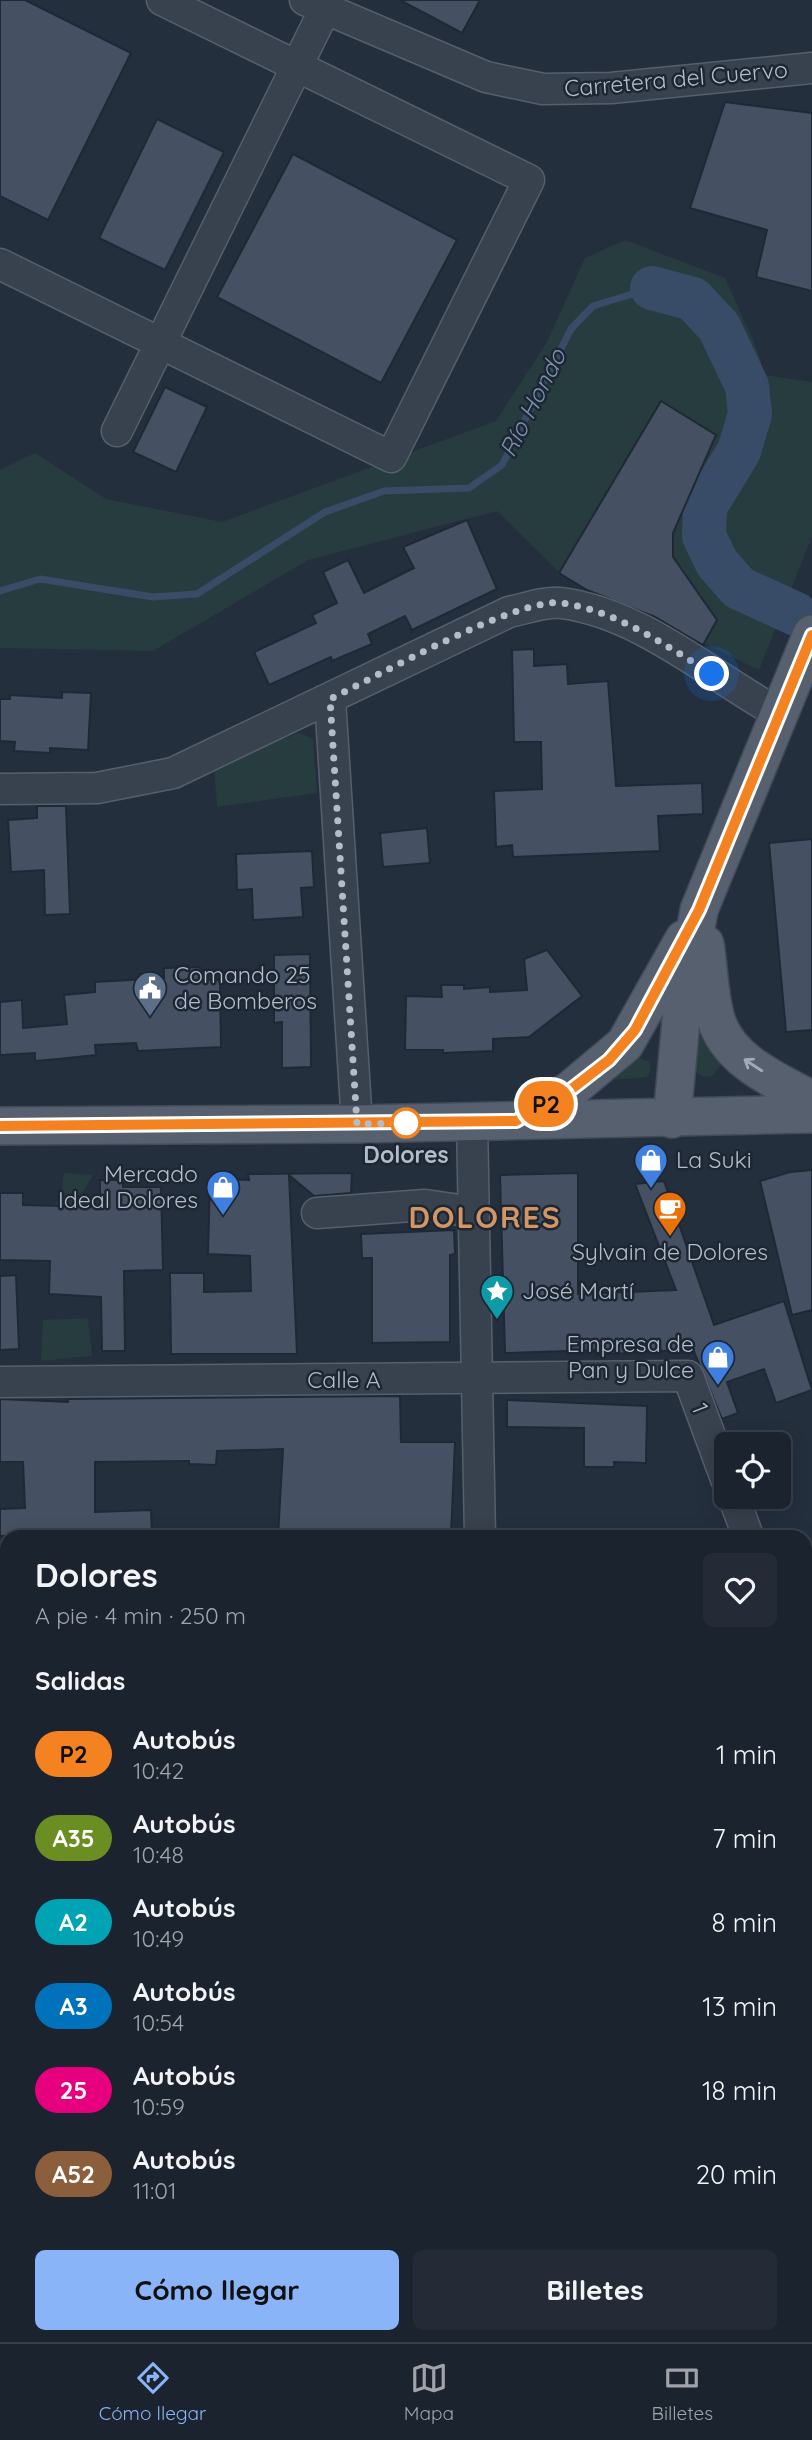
<!DOCTYPE html>
<html lang="es">
<head>
<meta charset="utf-8">
<style>
	:root { --surface:#1b232e; --page:#242b36; --text:#f1f3f6; --muted:#a0a4aa; --line:#39404a; --accent:#8ab4f8 }
	body { margin:0; font-family:Quicksand,sans-serif; background:var(--page); color:var(--text); height:100vh; display:flex; flex-direction:column; font-size:26px; white-space:nowrap }
	* { box-sizing:border-box; margin:0 }
	p { font-size:23px; color:var(--muted) }
	.icon { flex:none; width:38px; height:38px; fill:none; stroke:currentColor; stroke-width:2; stroke-linecap:round; stroke-linejoin:round }
	.map { position:relative; flex:1; overflow:hidden }
	.panel { position:absolute; left:0px; top:1530px; width:812px; height:814px; display:flex; flex-direction:column; background:var(--surface); border-radius:21px 21px 0 0; box-shadow:0 4px 18px #0003,0 0 0 2px var(--line) }
	.panel>* { flex:none }
	.badge { padding:0 14px; border-radius:23px; font-size:24px; line-height:46px }
	.controls { position:absolute; left:714px; top:1432px; display:grid; gap:14px }
	.controls a { display:grid; place-items:center; width:77px; height:77px; border-radius:10px; background:var(--surface); box-shadow:0 4px 18px #0003,0 0 0 2px var(--line); font-size:35px }
	.you { position:absolute; width:35px; height:35px; margin:-18px; border:5px solid #fff; border-radius:50%; background:#1a73e8; box-shadow:0 0 0 10px #1a73e833 }
	.map>.badge { position:absolute; translate:-50% -50%; box-shadow:0 0 0 4px #fff }
	h2 { padding:0 35px; font-size:26px; line-height:63px }
	.round { display:grid; place-items:center; flex:none; width:74px; height:74px; border-radius:10px; background:var(--page) }
	.head { display:flex; align-items:center; justify-content:space-between; height:119px; padding:0 35px }
	h1 { font-size:33px; font-weight:800; line-height:52px }
	.primary-button { display:flex; gap:14px; margin-top:auto; padding:14px 35px }
	.primary-button a { flex:1; height:80px; border-radius:10px; background:var(--accent); color:#111; font-size:28px; font-weight:800; line-height:80px; text-align:center }
	.primary-button a+a { background:var(--page); color:var(--text) }
	ul { padding:0; list-style:none }
	li { display:flex; align-items:center; gap:21px; height:84px; padding:0 35px }
	li div { flex:1 }
	li b { display:block; font-size:26px }
	li em { font-style:normal }
	li .badge { min-width:77px; font-weight:700; text-align:center }
	.tab-bar { display:flex; justify-content:space-around; align-items:center; height:98px; border-top:2px solid var(--line); background:var(--surface); font-size:19px; color:var(--muted) }
	.tab-bar a { display:grid; justify-items:center; gap:4px }
	.tab-bar .current { color:var(--accent) }
	.map>svg:first-child { display:block }
	.green { fill:#263c3f }
	.lines { fill:none; stroke-linecap:round; stroke-linejoin:round }
	.stream { stroke:#394c67; stroke-width:7 }
	.river { stroke:#394c67; stroke-width:44 }
	.building { fill:#455162; stroke:#1f2835; stroke-width:2 }
	.minor-casing { stroke:#565f6c; stroke-width:33 }
	.major-casing { stroke:#414a57; stroke-width:40 }
	.minor { stroke:#38414e; stroke-width:30 }
	.major { stroke:#56606e; stroke-width:37 }
	.oneway { stroke:#a1aab7 }
	.line-casing { stroke:#fff; stroke-width:16 }
	.line { stroke:#f58220; stroke-width:10 }
	.walk { stroke:#b4bcc9; stroke-width:7; stroke-dasharray:0 12.6 }
	.stop-dot { fill:#fff; stroke:#f58220; stroke-width:3.5 }
	.labels { text-anchor:middle; stroke-width:5; stroke-linejoin:round; paint-order:stroke }
	.street-label { font-size:23px; fill:#b4bcc9; stroke:#1d2633 }
	.poi-label { font-size:23px; fill:#b4bcc9; stroke:#1d2633; text-anchor:start }
	.stop-label { font-size:23px; font-weight:bold; fill:#b4bcc9; stroke:#1d2633 }
	.water-label { font-size:24px; font-style:italic; fill:#7c92b1; stroke:#1d2633 }
	.district-label { font-size:30px; font-weight:bold; letter-spacing:2px; fill:#d59563; stroke:#1d2633 }
</style>
</head>
<body>
<div class="map">
<svg width="812" height="2342" viewBox="0 0 812 2342">
	<rect width="100%" height="100%" fill="#242f3e"/>
	<!-- green -->
	<g class="green">
		<path d="M625 240 725 278 756 347 765 375 812 382V536L759 670 704 643 717 620 673 557V533L716 435 662 402 564 577 497 511 308 560 153 651 0 648V470L35 453 106 499 222 522 496 421 547 342 585 258Z"/>
		<path d="M299 733 313 739 317 793 217 807 214 765Z"/>
		<path d="M700 1025 721 1065 711 1077 702 1076 696 1071Z"/>
		<path d="M639 1058 649 1061 651 1070 647 1077 613 1080Z"/>
		<path d="M64 1173 93 1175 74 1206H53L61 1197Z"/>
		<path d="M88 1318 92 1356 41 1361 43 1320Z"/>
		<path d="M102 2336H231V2342H103Z"/>
	</g>
	<g class="lines">
		<!-- stream -->
		<path class="stream" d="M0 591 40 579 153 597 197 594 325 512 384 491 469 488 502 465 571 329 593 306 652 288"/>
		<!-- river -->
		<path class="river" d="M652 288 693 299 719 327 747 386 750 414 739 451 705 507 704 536 717 563 739 588 796 614"/>
	</g>
	<!-- building -->
	<g class="building">
		<path d="M0 0H25L131 53 48 220 0 196Z"/>
		<path d="M400 0H480L462 33Z"/>
		<path d="M725 102 812 113V291L756 277 767 230 690 208Z"/>
		<path d="M157 119 224 152 165 270 99 238Z"/>
		<path d="M293 154 457 240 381 383 217 297Z"/>
		<path d="M165 387 207 407 176 472 133 452Z"/>
		<path d="M661 401 716 435 673 533V557L717 620 703 645 655 617 587 590 559 573Z"/>
		<path d="M467 520 497 589 412 630 405 616 368 634 372 644 332 661 331 657 269 685 254 652 316 623 312 615 337 603 323 572 348 560 364 593 414 568 403 547Z"/>
		<path d="M534 649V666L567 664 568 684 608 681 616 786 702 783 703 814 658 816 660 851 513 857 512 845 496 847 494 791 542 789 541 742H514L512 650Z"/>
		<path d="M62 692 91 693 88 750 50 748V753L14 751 15 742 0 741V699H10V695L62 698Z"/>
		<path d="M37 806H66L70 914 45 915 44 870 11 872 8 820 37 818Z"/>
		<path d="M427 828 430 863 383 867 380 833Z"/>
		<path d="M812 839V1030L786 1032 769 843Z"/>
		<path d="M312 851 314 887 301 888 303 917 253 920 252 889 237 890 236 854Z"/>
		<path d="M547 950 582 996 529 1037 493 1039V1051L443 1053V1050H405L406 996 442 997 441 985H464V989L490 987V992L527 990 524 959Z"/>
		<path d="M310 954 311 1067 282 1068V1022L274 1023V955Z"/>
		<path d="M200 967 201 980H220L221 1047 138 1051 136 1043 95 1045 96 1055 58 1059 35 1061V1053L0 1055V1002L22 1000 23 1028 67 1024 64 995 95 992V982L164 978V968Z"/>
		<path d="M812 1170V1310L792 1315 760 1181 790 1172Z"/>
		<path d="M352 1173 351 1193 314 1196 289 1175 297 1354H171L170 1273H204V1292L251 1291 250 1256 208 1254 210 1179 249 1180 248 1174Z"/>
		<path d="M578 1173V1294L676 1290 635 1184 664 1181 714 1325 784 1301 812 1390 776 1403 764 1369 727 1382 738 1413 722 1419 693 1349 596 1355V1350L505 1353 500 1175Z"/>
		<path d="M100 1180H123V1187H161L163 1270 124 1271 125 1351H102L101 1297 49 1294 50 1261 0 1260V1193H23V1205L100 1207Z"/>
		<path d="M454 1230 455 1254 450 1255V1342L372 1343V1258H362L361 1234Z"/>
		<path d="M16 1275 19 1349 0 1350V1276Z"/>
		<path d="M400 1396 401 1442H455L451 1536H278L283 1449 217 1451 216 1465 189 1464V1461L95 1462V1512L151 1510 152 1536H0V1509L25 1508 23 1462H0V1399L68 1402V1399Z"/>
		<path d="M507 1400 647 1406 646 1463 614 1462V1467H584V1428L507 1427Z"/>
	</g>
	<g class="lines">
		<defs>
			<g id="minor">
				<path d="M305 0 486 77 543 89 611 88 812 68"/>
				<path d="M0 264 391 457 529 180 162 0"/>
				<path d="M117 431 325 9"/>
				<path d="M330 699 357 1124"/>
				<path d="M0 789 97 788 173 773 509 612C524 609 546 601 561 603 641 613 711 676 780 714"/>
				<path d="M472 1122 480 1536"/>
				<path d="M317 1213 425 1205 474 1212"/>
				<path d="M0 1382 688 1376 726 1479"/>
				<path d="M733 1496 748 1536"/>
				<path d="M0 1581H7"/>
				<path d="M805 1592 812 1591"/>
				<path d="M805 1799 812 1798"/>
				<path d="M0 1809H7"/>
				<path d="M0 2023H7"/>
				<path d="M0 2230H7"/>
				<path d="M805 2238H812"/>
				<path d="M485 2336V2342"/>
			</g>
			<g id="major">
				<path d="M705 944C709 968 709 995 716 1019 728 1061 777 1081 812 1100"/>
				<path d="M521 1119 569 1091 625 1044 684 939"/>
				<path d="M672 1119 682 1009 699 910 812 634"/>
				<path d="M0 1126 357 1124 812 1114"/>
			</g>
		</defs>
		<!-- minor casing -->
		<use href="#minor" class="minor-casing"/>
		<!-- major casing -->
		<use href="#major" class="major-casing"/>
		<!-- minor -->
		<use href="#minor" class="minor"/>
		<!-- major -->
		<use href="#major" class="major"/>
	</g>
	<!-- one-way arrows -->
	<defs><path id="oneway-shaft" d="M-6 0H5M1.5-3L5.5 0L1.5 3" fill="none" stroke-width="1.6" stroke-linecap="round" stroke-linejoin="round" transform="scale(1.75)"/></defs>
	<use class="oneway" href="#oneway-shaft" transform="translate(753 1065) rotate(-147)"/>
	<g class="lines">
		<defs>
			<path id="line" d="M0 1126 516 1121 569 1091 609 1060 635 1030 699 910 812 635"/>
		</defs>
		<!-- line casing -->
		<use href="#line" class="line-casing"/>
		<!-- line -->
		<use href="#line" class="line"/>
		<!-- walk -->
		<path class="walk" d="M406 1123 357 1124 330 699C376 677 517 597 562 603 617 611 665 645 712 674"/>
	</g>
	<!-- icons -->
	<defs>
		<symbol id="civic-pin" viewBox="-11 -11 22 30"><path d="M0 17L-7.5 6A9.5 9.5 0 1 1 7.5 6Z" fill="#5c6f8a" stroke="#1d2633"/><path d="M-.6-6.5H3V-4.5H.6V-3L4-1V1h2V6H-6V1h2V-1L-.6-3ZM-1.2 2.5V6h2.4V2.5Z" fill="#fff"/></symbol>
		<symbol id="shop-pin" viewBox="-11 -11 22 30"><path d="M0 17L-7.5 6A9.5 9.5 0 1 1 7.5 6Z" fill="#3f7fe0" stroke="#1d2633"/><path d="M-5-2.5h2.3a2.7 3.5 0 0 1 5.4 0H5L5.5 6h-11ZM-1.5-2.5h3a1.5 2.3 0 0 0-3 0Z" fill="#fff"/></symbol>
		<symbol id="cafe-pin" viewBox="-11 -11 22 30"><path d="M0 17L-7.5 6A9.5 9.5 0 1 1 7.5 6Z" fill="#e8710a" stroke="#1d2633"/><path d="M-5.5-4.5H6V0H3Q3 3.5 0 3.5H-2.5Q-5.5 3.5-5.5 0ZM3-3.2v2h1.7v-2ZM-6 4.5H4V6H-6Z" fill="#fff"/></symbol>
		<symbol id="sight-pin" viewBox="-11 -11 22 30"><path d="M0 17L-7.5 6A9.5 9.5 0 1 1 7.5 6Z" fill="#0f9aa8" stroke="#1d2633"/><path d="M0-6L1.8-2.2L6-1.7L2.9 1.2L3.7 5.4L0 3.3L-3.7 5.4L-2.9 1.2L-6-1.7L-1.8-2.2Z" fill="#fff"/></symbol>
	</defs>
	<g fill-rule="evenodd">
		<use href="#civic-pin" x="131" y="969" width="38" height="52"/>
		<use href="#shop-pin" x="632" y="1141" width="38" height="52"/>
		<use href="#shop-pin" x="204" y="1168" width="38" height="52"/>
		<use href="#cafe-pin" x="651" y="1189" width="38" height="52"/>
		<use href="#sight-pin" x="478" y="1272" width="38" height="52"/>
		<use href="#shop-pin" x="699" y="1338" width="38" height="52"/>
	</g>
	<!-- markers -->
	<circle class="stop-dot" cx="406" cy="1123" r="14"/>
	<g class="labels">
		<!-- street labels -->
		<g class="street-label">
			<text transform="translate(676 79) rotate(-5)" y="8">Carretera del Cuervo</text>
			<text x="344" y="1388">Calle A</text>
			<text transform="translate(700 1408) rotate(69)" y="8">1</text>
		</g>
		<!-- poi labels -->
		<g class="poi-label">
			<text x="174" y="983">Comando 25<tspan x="174" dy="26">de Bomberos</tspan></text>
			<text x="676" y="1168">La Suki</text>
			<text x="198" y="1182" text-anchor="end">Mercado<tspan x="198" dy="26">Ideal Dolores</tspan></text>
			<text x="670" y="1260" text-anchor="middle">Sylvain de Dolores</text>
			<text x="522" y="1299">José Martí</text>
			<text x="694" y="1352" text-anchor="end">Empresa de<tspan x="694" dy="26">Pan y Dulce</tspan></text>
		</g>
		<!-- stop labels -->
		<g class="stop-label">
			<text x="406" y="1163">Dolores</text>
		</g>
		<!-- water labels -->
		<g class="water-label">
			<text transform="translate(533 403) rotate(-63)" y="8">Río Hondo</text>
		</g>
		<!-- district labels -->
		<g class="district-label">
			<text x="485" y="1228">DOLORES</text>
		</g>
	</g>
</svg>
<div class="controls">
<a><svg class="icon" aria-label="locate" viewBox="0 0 24 24"><circle cx="12" cy="12" r="6"/><path d="M12 2v4M12 18v4M2 12h4M18 12h4"/></svg></a>
</div>
<div class="you" style="left:712px;top:674px"></div>
<b class="badge" style="left:546px;top:1104px;background:#f58220;color:#111">P2</b>
<section class="panel">
<div class="head"><div><h1>Dolores</h1><p>A pie · 4 min · 250 m</p></div><a class="round"><svg class="icon" aria-label="heart" viewBox="0 0 24 24"><path d="M12 20l-8-8c-3-5 5-10 8-4 3-6 11-1 8 4z"/></svg></a></div>
<h2>Salidas</h2>
<ul>
<li><span class="badge" style="background:#f58220;color:#111">P2</span><div><b>Autobús</b><p>10:42</p></div><em>1 min</em></li>
<li><span class="badge" style="background:#6b8e23;color:#fff">A35</span><div><b>Autobús</b><p>10:48</p></div><em>7 min</em></li>
<li><span class="badge" style="background:#00a3b4;color:#fff">A2</span><div><b>Autobús</b><p>10:49</p></div><em>8 min</em></li>
<li><span class="badge" style="background:#0072bc;color:#fff">A3</span><div><b>Autobús</b><p>10:54</p></div><em>13 min</em></li>
<li><span class="badge" style="background:#e6007e;color:#fff">25</span><div><b>Autobús</b><p>10:59</p></div><em>18 min</em></li>
<li><span class="badge" style="background:#8b5e3c;color:#fff">A52</span><div><b>Autobús</b><p>11:01</p></div><em>20 min</em></li>
</ul>
<div class="primary-button"><a>Cómo llegar</a><a>Billetes</a></div>
</section>
</div>
<nav class="tab-bar">
<a class="current"><svg class="icon" aria-label="directions" viewBox="0 0 24 24"><path d="M12 3l9 9-9 9-9-9zM9 14v-3h6M13 9l2 2-2 2"/></svg>Cómo llegar</a>
<a><svg class="icon" aria-label="map" viewBox="0 0 24 24"><path d="M3 6l6-2 6 2 6-2v14l-6 2-6-2-6 2zM9 4v14M15 6v14"/></svg>Mapa</a>
<a><svg class="icon" aria-label="tickets" viewBox="0 0 24 24"><path d="M3 7h18v10H3zM15 7v10"/></svg>Billetes</a>
</nav>
</body>
</html>
